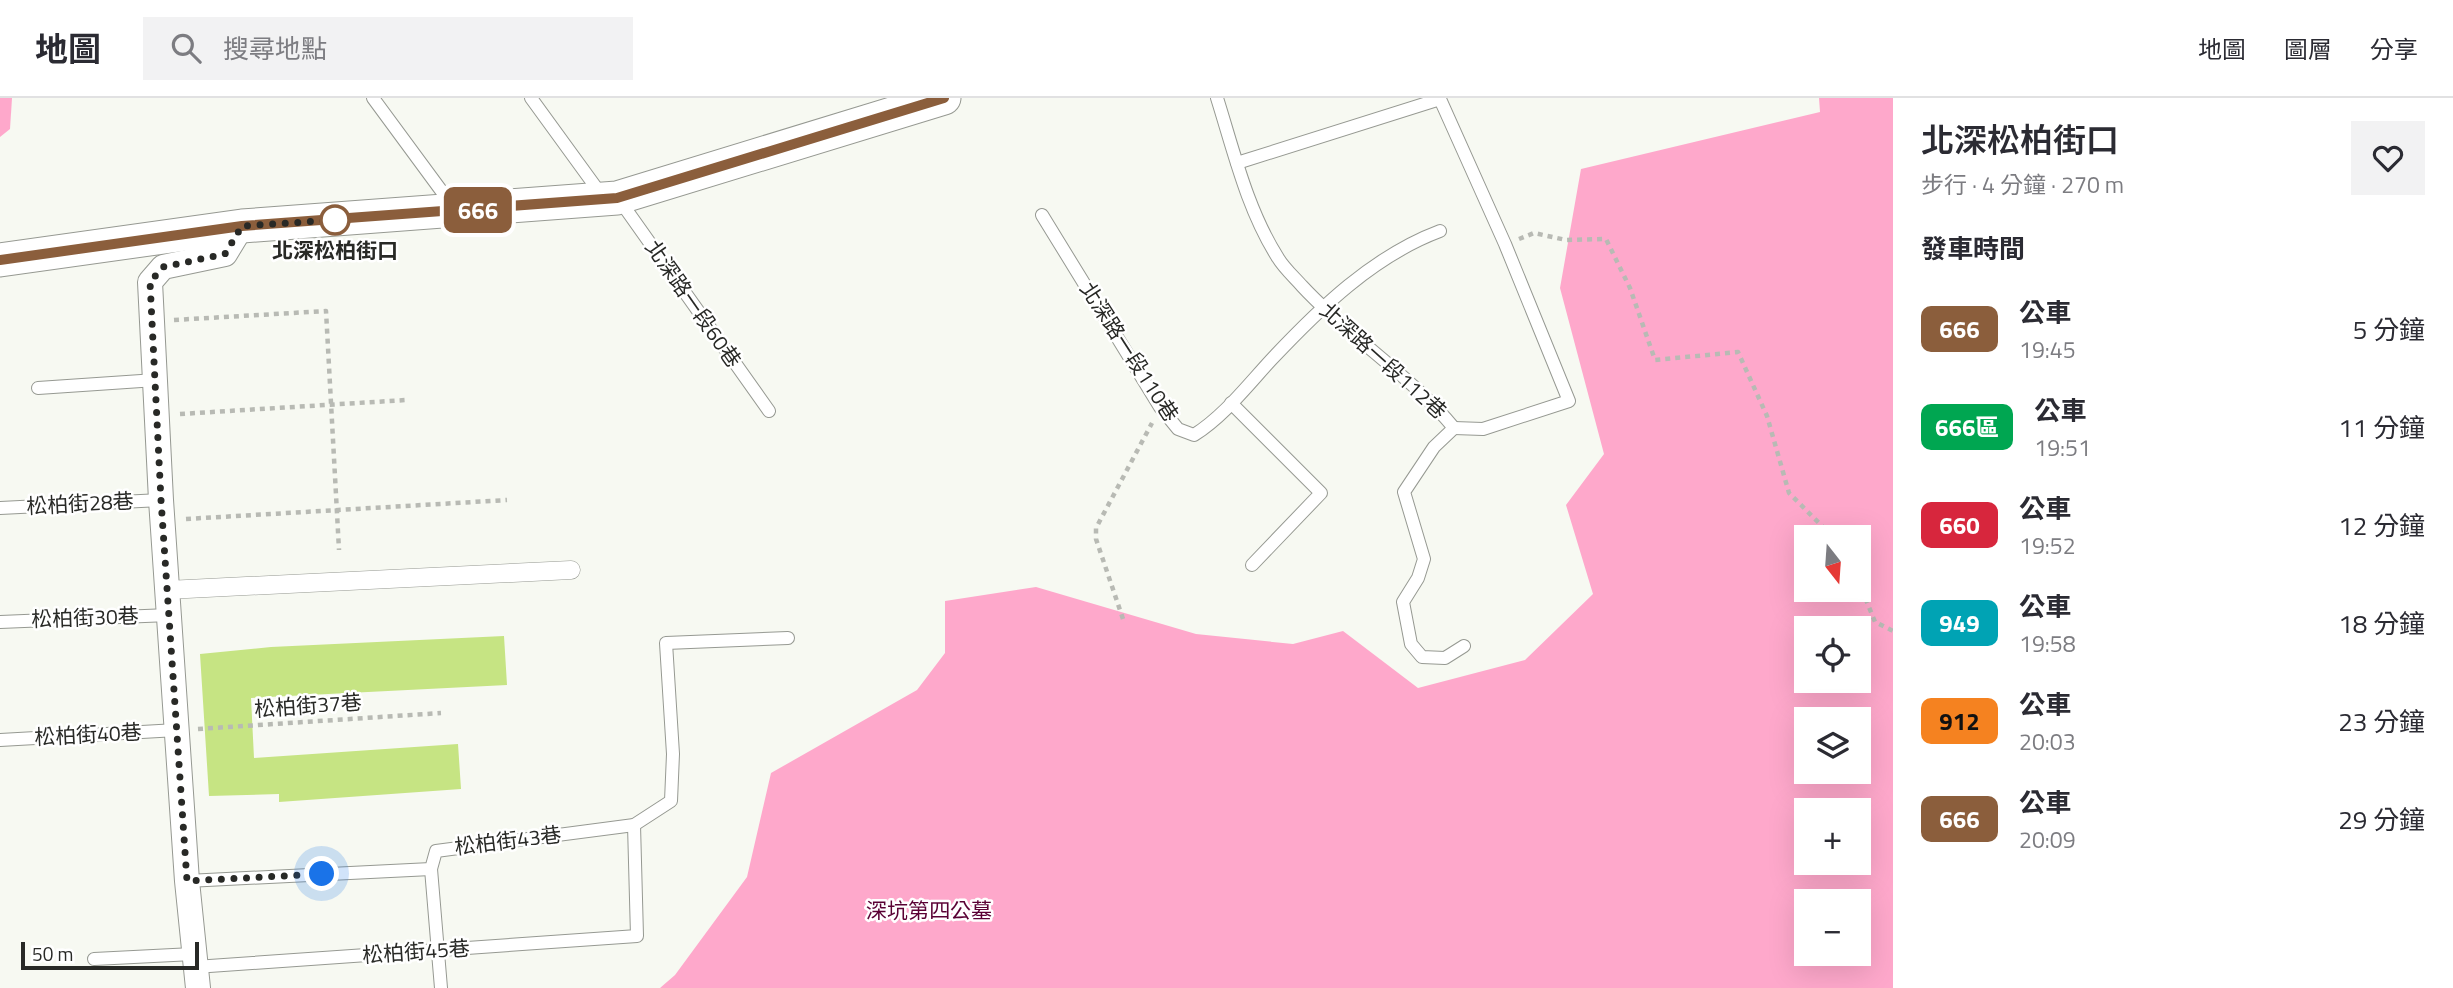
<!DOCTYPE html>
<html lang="zh-TW">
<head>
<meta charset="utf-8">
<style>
	:root { --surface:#fff; --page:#f2f2f3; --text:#2b2b33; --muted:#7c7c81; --line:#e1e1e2 }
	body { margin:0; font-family:"Titillium Web","Noto Sans TC",sans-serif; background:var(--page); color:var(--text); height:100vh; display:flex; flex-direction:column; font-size:26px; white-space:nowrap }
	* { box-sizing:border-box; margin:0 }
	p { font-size:23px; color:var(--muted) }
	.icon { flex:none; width:38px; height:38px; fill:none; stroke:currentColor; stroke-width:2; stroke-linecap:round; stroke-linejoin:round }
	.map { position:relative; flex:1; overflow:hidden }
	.details { display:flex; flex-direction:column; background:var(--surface); width:560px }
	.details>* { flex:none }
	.badge { padding:0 14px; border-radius:10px; font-size:24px; line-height:46px }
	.needle { width:46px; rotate:163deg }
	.controls { position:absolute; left:1794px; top:427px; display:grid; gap:14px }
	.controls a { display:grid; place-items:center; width:77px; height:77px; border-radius:0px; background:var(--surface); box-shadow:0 7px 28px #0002; font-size:35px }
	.scale { position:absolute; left:21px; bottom:18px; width:178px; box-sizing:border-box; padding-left:7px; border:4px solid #282926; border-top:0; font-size:19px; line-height:24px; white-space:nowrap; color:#282926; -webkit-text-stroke:5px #fff; paint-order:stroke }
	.you { position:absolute; width:35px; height:35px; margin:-18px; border:5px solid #fff; border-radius:50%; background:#1a73e8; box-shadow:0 0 0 10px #1a73e833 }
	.map>.badge { position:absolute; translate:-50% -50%; box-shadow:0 0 0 4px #fff }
	h2 { padding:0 28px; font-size:26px; line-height:63px }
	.round { display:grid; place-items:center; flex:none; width:74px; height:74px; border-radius:0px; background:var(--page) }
	.head { display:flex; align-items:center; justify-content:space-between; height:119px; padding:0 28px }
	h1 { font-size:33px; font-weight:600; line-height:52px }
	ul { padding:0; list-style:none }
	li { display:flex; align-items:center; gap:21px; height:98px; padding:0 28px }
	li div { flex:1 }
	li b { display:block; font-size:26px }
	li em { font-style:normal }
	li .badge { min-width:77px; font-weight:700; text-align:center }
	header { display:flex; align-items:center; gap:42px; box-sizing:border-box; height:98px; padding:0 35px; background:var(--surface); border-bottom:2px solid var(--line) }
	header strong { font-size:33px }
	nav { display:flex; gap:38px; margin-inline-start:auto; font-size:24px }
	.search { width:490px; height:63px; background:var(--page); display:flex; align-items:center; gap:18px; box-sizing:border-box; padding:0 24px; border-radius:0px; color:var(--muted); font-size:26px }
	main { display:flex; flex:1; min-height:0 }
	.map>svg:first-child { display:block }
	.green { fill:#fea8cb; fill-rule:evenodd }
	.building { fill:#c6e483 }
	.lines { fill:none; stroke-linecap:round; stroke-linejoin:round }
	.service-casing { stroke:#969992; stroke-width:14 }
	.pedestrian-casing { stroke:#969992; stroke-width:19 }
	.minor-casing { stroke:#969992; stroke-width:26 }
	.secondary-casing { stroke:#969992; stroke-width:35 }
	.path { stroke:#b8bab4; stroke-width:4.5; stroke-dasharray:5 5; stroke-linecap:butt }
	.service { stroke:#fff; stroke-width:12 }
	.pedestrian { stroke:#fff; stroke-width:18 }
	.minor { stroke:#fff; stroke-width:24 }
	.secondary { stroke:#fff; stroke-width:33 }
	.line-casing { stroke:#fff; stroke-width:16 }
	.line { stroke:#8b5e3c; stroke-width:10 }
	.walk { stroke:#282926; stroke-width:7; stroke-dasharray:0 12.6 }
	.stop-dot { fill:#fff; stroke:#8b5e3c; stroke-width:3.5 }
	.labels { text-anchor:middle; stroke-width:5; stroke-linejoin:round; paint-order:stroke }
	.stop-label { font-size:21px; font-weight:bold; fill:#282926; stroke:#fff }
	.street-label { font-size:21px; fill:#282926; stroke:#fff }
	.park-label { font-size:21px; fill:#5a0134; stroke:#fff }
</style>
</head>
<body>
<header>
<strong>地圖</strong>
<div class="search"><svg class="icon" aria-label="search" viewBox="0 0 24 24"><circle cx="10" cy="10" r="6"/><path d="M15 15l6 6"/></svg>搜尋地點</div>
<nav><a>地圖</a><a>圖層</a><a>分享</a></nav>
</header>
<main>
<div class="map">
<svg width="1893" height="890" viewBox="0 0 1893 890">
	<rect width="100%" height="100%" fill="#f7f9f2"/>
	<!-- green -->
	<g class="green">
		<path d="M0 0H12L10 31 0 39Z"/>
		<path d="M1819 0H1893V890H660L675 877 747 779 771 675 917 592 945 555V503L1036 489 1196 536 1293 546 1343 533 1418 590 1525 562 1593 496 1566 407 1604 356 1560 190 1581 71 1820 14ZM1806 439H1858V492H1806ZM1806 530H1858V583H1806ZM1858 621V674H1806V621ZM1806 712H1858V765H1806ZM1806 803H1858V856H1806Z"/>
	</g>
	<!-- building -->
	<path class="building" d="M504 538 507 587 251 600 254 660 458 646 461 691 279 704V696L209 698 200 556 271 549Z"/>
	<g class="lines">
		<defs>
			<g id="service">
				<path d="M373 0 454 110"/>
				<path d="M531 0 603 99"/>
				<path d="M1217 0C1234 54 1247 111 1278 160 1284 170 1294 179 1302 188 1350 240 1410 277 1454 330L1434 349 1404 394 1424 461 1418 480 1403 504 1411 546 1422 559 1445 560 1464 548"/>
				<path d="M1237 65 1440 1 1505 146 1569 303 1483 331 1454 330"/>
				<path d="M618 100 769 313"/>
				<path d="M1042 117 1160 309 1178 331 1194 337C1224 318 1247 288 1271 262 1319 211 1373 158 1440 133"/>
				<path d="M38 290 156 282"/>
				<path d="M1231 305 1321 395 1252 467"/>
				<path d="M0 410 161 402"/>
				<path d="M0 524 169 517"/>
				<path d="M0 642 177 632"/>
				<path d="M431 771 441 890"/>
				<path d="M187 783 431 771 436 753 634 727 671 703 673 656 666 545 788 540"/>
				<path d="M94 861 193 856"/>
				<path d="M195 869 637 838 634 727"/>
			</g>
			<path id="pedestrian" d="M167 492 571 472"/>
			<path id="minor" d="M198 890 187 783 161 402 150 184 163 169 225 156 242 128"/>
			<path id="secondary" d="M0 162 242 128 617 100 944 0"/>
		</defs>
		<!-- service casing -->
		<use href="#service" class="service-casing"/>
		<!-- pedestrian casing -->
		<use href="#pedestrian" class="pedestrian-casing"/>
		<!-- minor casing -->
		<use href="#minor" class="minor-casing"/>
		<!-- secondary casing -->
		<use href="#secondary" class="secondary-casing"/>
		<!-- path -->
		<g class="path">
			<path d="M1519 141 1534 135 1566 142 1606 141 1630 190 1655 262 1738 254 1767 318 1789 395 1833 439"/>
			<path d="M174 222 326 213 339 452"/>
			<path d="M180 316 406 302"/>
			<path d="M186 421 507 402"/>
			<path d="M1858 482 1875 524 1893 533"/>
			<path d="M1123 521 1096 441V430L1152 325"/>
			<path d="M198 631 441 615"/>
		</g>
		<!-- service -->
		<use href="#service" class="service"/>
		<!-- pedestrian -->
		<use href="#pedestrian" class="pedestrian"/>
		<!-- minor -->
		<use href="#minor" class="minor"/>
		<!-- secondary -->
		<use href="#secondary" class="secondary"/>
	</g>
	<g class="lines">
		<defs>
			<path id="line" d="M0 162 242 128 617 100 944 0"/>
		</defs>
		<!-- line casing -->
		<use href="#line" class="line-casing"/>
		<!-- line -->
		<use href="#line" class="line"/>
		<!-- walk -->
		<path class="walk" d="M322 776 187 783 161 402 150 184 163 169 225 156 242 128 335 122"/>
	</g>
	<!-- markers -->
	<circle class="stop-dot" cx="335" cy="122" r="14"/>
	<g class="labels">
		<!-- stop labels -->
		<g class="stop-label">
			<text x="335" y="160">北深松柏街口</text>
		</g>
		<!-- street labels -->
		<g class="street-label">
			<text transform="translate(693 206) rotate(55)" y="7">北深路一段60巷</text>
			<text transform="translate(1129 254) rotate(57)" y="7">北深路一段110巷</text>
			<text transform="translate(1383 263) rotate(42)" y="7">北深路一段112巷</text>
			<text transform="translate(80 406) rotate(-3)" y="7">松柏街28巷</text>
			<text transform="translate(85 520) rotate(-2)" y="7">松柏街30巷</text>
			<text transform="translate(308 608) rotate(-4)" y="7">松柏街37巷</text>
			<text transform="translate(88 637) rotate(-3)" y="7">松柏街40巷</text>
			<text transform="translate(508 743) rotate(-7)" y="7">松柏街43巷</text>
			<text transform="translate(416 854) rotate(-4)" y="7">松柏街45巷</text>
		</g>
		<!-- park labels -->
		<g class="park-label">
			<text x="929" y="820">深坑第四公墓</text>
		</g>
	</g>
</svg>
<div class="controls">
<a><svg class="needle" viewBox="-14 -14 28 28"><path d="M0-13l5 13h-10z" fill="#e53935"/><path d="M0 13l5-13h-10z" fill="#7c7c81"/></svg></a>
<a><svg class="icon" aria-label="locate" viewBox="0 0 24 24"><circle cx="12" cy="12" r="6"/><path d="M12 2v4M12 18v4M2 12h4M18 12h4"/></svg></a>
<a><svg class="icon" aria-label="layers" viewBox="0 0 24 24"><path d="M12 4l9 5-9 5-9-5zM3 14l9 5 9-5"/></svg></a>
<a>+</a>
<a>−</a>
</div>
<div class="scale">50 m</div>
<div class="you" style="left:322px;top:776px"></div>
<b class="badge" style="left:478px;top:112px;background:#8b5e3c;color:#fff">666</b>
</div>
<section class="details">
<div class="head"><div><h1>北深松柏街口</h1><p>步行 · 4 分鐘 · 270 m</p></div><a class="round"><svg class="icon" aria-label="heart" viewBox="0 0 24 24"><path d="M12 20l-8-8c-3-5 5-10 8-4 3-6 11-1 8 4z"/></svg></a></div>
<h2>發車時間</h2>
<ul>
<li><span class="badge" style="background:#8b5e3c;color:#fff">666</span><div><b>公車</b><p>19:45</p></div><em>5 分鐘</em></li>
<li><span class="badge" style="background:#00a651;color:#fff">666區</span><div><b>公車</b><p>19:51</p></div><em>11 分鐘</em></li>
<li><span class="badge" style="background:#d7263d;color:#fff">660</span><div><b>公車</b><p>19:52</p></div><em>12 分鐘</em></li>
<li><span class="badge" style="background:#00a3b4;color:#fff">949</span><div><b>公車</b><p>19:58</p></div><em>18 分鐘</em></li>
<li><span class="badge" style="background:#f58220;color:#111">912</span><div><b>公車</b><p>20:03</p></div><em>23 分鐘</em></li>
<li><span class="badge" style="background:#8b5e3c;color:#fff">666</span><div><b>公車</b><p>20:09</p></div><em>29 分鐘</em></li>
</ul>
</section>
</main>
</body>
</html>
